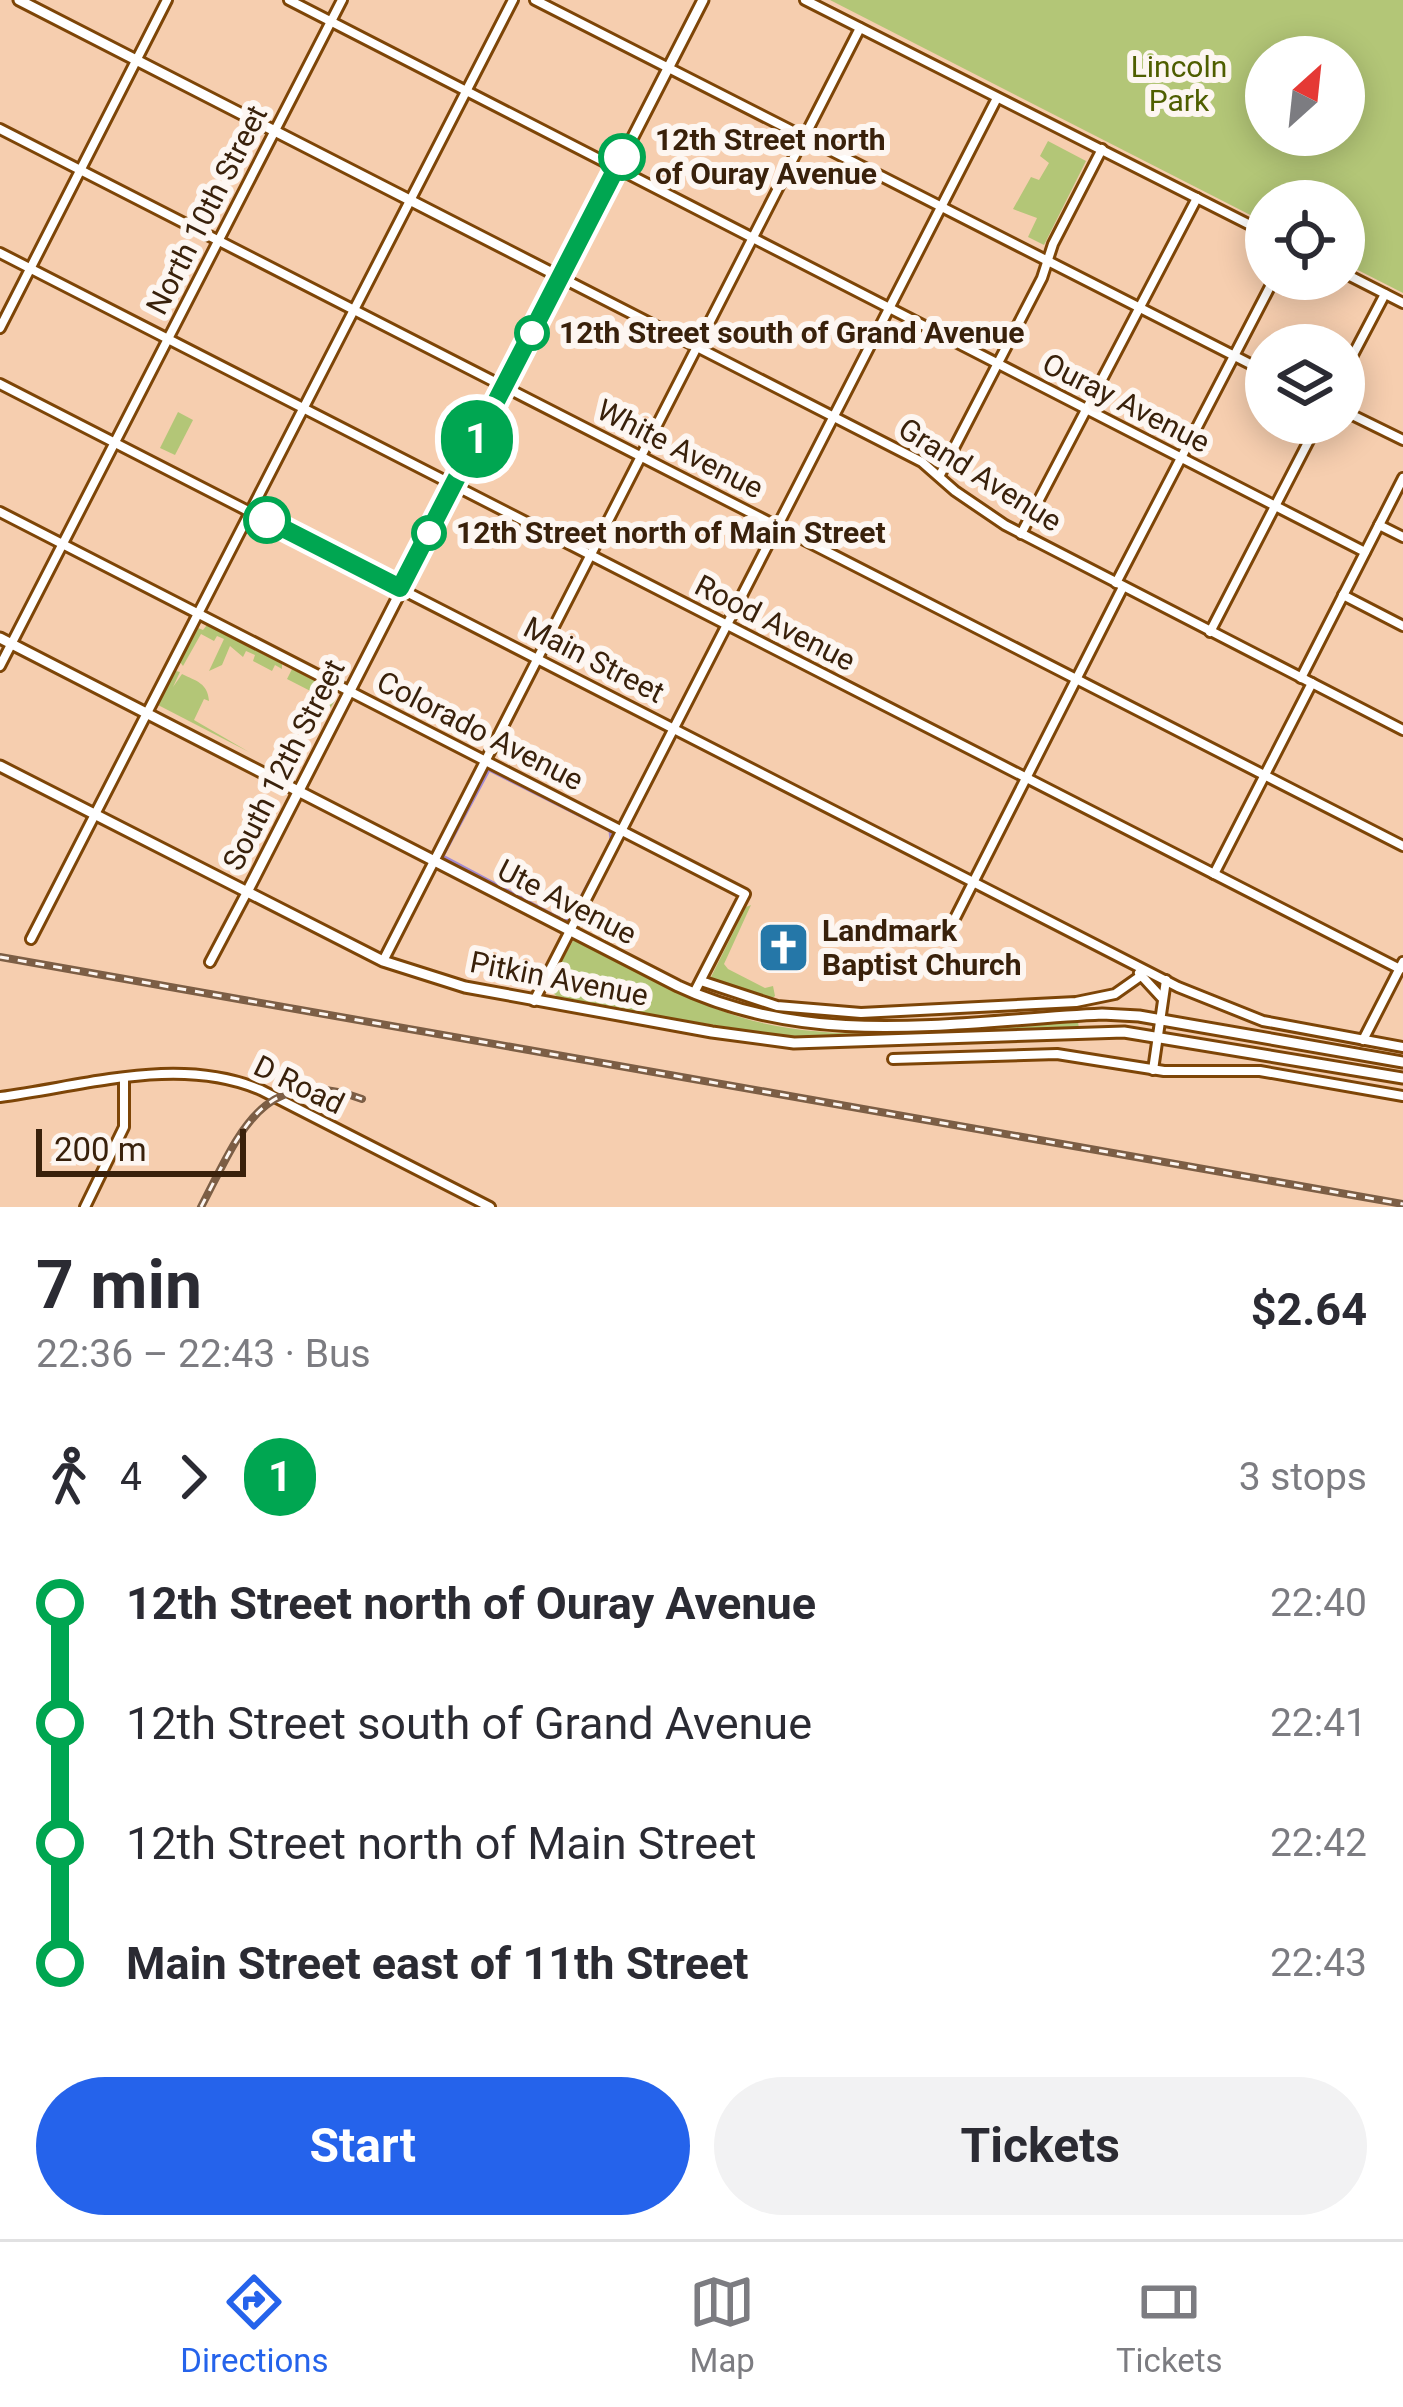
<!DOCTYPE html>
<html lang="en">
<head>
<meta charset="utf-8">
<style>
	:root { --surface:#fff; --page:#f2f2f3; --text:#2b2b33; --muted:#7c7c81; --line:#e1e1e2; --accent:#2563eb }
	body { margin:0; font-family:Roboto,sans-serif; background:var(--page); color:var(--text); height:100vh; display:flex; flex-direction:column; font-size:45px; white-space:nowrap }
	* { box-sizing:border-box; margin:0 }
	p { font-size:39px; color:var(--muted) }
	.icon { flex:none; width:66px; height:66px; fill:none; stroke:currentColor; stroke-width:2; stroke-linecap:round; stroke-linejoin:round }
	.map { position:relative; height:1207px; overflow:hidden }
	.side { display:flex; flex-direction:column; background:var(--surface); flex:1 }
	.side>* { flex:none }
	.badge { padding:0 24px; border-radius:39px; font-size:42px; line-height:78px }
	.needle { width:78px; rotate:27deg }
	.buttons { position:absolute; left:1245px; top:36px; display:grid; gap:24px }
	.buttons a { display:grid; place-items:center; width:120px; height:120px; border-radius:50%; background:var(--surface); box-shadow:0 6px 30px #0003; font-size:60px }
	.scale { position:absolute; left:36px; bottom:30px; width:210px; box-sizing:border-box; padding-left:12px; border:6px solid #39210b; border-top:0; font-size:33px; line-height:42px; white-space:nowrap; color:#39210b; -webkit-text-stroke:9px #fdf6f1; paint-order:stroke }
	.map>.badge { position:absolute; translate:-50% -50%; box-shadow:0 0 0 6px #fff }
	.legs { display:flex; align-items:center; gap:18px; height:132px; padding:0 36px; font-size:39px }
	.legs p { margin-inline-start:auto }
	.summary { display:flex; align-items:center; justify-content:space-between; height:204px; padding:0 36px }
	h1 { font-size:66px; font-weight:700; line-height:90px }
	.primary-button { display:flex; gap:24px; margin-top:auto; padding:24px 36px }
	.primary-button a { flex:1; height:138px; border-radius:72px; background:var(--accent); color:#fff; font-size:48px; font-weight:700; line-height:138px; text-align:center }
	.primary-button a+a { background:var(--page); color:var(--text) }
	ul { padding:0 36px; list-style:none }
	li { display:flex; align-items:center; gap:42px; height:120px; font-size:45px }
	li i { display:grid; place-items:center; width:18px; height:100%; margin:0 15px; background:currentColor }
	li i::after { content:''; width:30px; height:30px; margin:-15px; border:9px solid; border-radius:50%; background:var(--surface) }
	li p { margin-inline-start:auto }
	li:first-child i { background:linear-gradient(#0000 50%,currentColor 0) }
	li:last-child i { background:linear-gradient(currentColor 50%,#0000 0) }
	.menu { display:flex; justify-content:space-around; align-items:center; height:168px; border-top:3px solid var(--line); background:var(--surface); font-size:33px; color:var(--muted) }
	.menu a { display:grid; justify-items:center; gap:6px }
	.menu .active { color:var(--accent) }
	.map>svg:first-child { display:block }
	.green { fill:#b3c677; fill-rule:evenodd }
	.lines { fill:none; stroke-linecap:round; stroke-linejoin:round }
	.stream { stroke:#a38ad1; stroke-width:3 }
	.minor-casing { stroke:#7d4507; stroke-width:14 }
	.major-casing { stroke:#7d4507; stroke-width:15 }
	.minor { stroke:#fff; stroke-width:8 }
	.major { stroke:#fff; stroke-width:9 }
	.rail-casing { stroke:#7c5e45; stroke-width:8 }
	.rail { stroke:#fdf6f1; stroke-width:3; stroke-dasharray:9; stroke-linecap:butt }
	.line-1-casing { stroke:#fff; stroke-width:27 }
	.line-1 { stroke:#00a651; stroke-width:18 }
	.stop-1-dot { fill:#fff; stroke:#00a651; stroke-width:6 }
	.labels { text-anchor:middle; stroke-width:12; stroke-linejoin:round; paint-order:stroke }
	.park-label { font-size:30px; fill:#4f5e00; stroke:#fdf6f1 }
	.stop-label { font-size:30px; font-weight:bold; fill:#39210b; stroke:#fdf6f1; text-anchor:start }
	.street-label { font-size:30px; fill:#39210b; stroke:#fdf6f1 }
	.poi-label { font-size:30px; font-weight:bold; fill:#39210b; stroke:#fdf6f1; text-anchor:start }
</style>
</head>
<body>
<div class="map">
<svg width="1403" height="1207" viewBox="0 0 1403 1207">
	<rect width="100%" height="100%" fill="#f6ceaf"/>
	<!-- green -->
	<g class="green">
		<path d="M830 0H1403V293L1344 263V201H1266V223ZM1266 57H1344V135H1266Z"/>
		<path d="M1048 141 1086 161 1044 245 1028 237 1037 218 1013 209 1031 177 1039 180 1049 163 1040 156Z"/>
		<path d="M178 412 193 420 175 455 160 448Z"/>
		<path d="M207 625 282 664V669L275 665 272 671 253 661 255 655 246 651 243 657 230 646 222 665 209 671 224 639 217 636 214 641 201 634 183 666 180 662 198 628 203 630Z"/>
		<path d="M292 669 335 691 336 699 314 734V720L326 699 287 679Z"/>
		<path d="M176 671 180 672 173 687 182 674C196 681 208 683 209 701L204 699 194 720 249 752 158 705Z"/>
		<path d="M751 905 724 964 728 969 765 988 773 986 775 996 770 1000 718 984 711 977 746 907Z"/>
		<path d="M574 939C628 966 682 999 740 1017 840 1048 973 1027 1078 1022L1079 1028 898 1038H795L561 1000 551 991V980Z"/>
	</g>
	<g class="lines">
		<!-- stream -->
		<path class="stream" d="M593 874 570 918 565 921 443 856 489 770 610 831 611 840"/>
		<defs>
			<g id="minor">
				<path d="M289 0 1365 552"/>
				<path d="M535 0 1266 372"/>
				<path d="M805 0 1266 233"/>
				<path d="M0 129 1403 846"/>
				<path d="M0 253 1400 969"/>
				<path d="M1344 273 1403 303"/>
				<path d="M560 277 922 462 955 491 1005 525 1403 730"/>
				<path d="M0 328 167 0"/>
				<path d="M1344 372 1385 294"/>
				<path d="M0 384 1178 987 1263 1021 1403 1047"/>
				<path d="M1344 411 1403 440"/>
				<path d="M940 475 1042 278 1053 244 1102 149"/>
				<path d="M0 512 745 894 694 993"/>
				<path d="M1379 525 1403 537"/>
				<path d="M1021 534 1197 198"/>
				<path d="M1116 583 1274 279"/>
				<path d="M1343 595 1403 626"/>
				<path d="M1210 632 1318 423"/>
				<path d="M0 666 342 0"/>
				<path d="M1301 678 1403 478"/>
				<path d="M1214 874 1312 683"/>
				<path d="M947 934 1123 587"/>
				<path d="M31 939 513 0"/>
				<path d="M383 961 860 28"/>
				<path d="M210 962 247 892"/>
				<path d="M1139 973 1162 998"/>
				<path d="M701 981 777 1006 861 1013 1076 1002 1115 994 1142 975"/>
				<path d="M534 1001 997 98"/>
				<path d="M1363 1040 1403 962"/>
				<path d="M893 1059 1057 1054 1164 1071H1260L1403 1096"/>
				<path d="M1153 1070 1166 980"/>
				<path d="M0 1097C85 1086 179 1055 261 1090L490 1207"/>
				<path d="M85 1207 124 1127V1080"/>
			</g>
			<g id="major">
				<path d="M19 0 560 277"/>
				<path d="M0 638 678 986C814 1050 957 1021 1102 1014L1139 1016 1403 1062"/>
				<path d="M0 766 383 961 465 987 712 1032 794 1043 1124 1032 1403 1078"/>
				<path d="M247 892 703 0"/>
			</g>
		</defs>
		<!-- minor casing -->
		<use href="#minor" class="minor-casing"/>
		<!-- major casing -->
		<use href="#major" class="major-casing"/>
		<!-- minor -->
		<use href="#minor" class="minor"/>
		<!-- major -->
		<use href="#major" class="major"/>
		<defs>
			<g id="rail">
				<path d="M0 957 1403 1204"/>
				<path d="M201 1207C240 1133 262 1063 362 1099"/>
			</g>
		</defs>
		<!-- rail casing -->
		<use href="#rail" class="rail-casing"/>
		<!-- rail -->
		<use href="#rail" class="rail"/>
	</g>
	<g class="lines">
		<defs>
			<path id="line-1" d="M267 520 400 588 622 157"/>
		</defs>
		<!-- line-1 casing -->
		<use href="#line-1" class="line-1-casing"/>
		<!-- line-1 -->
		<use href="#line-1" class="line-1"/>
	</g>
	<!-- icons -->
	<defs>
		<symbol id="church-square" viewBox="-11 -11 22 22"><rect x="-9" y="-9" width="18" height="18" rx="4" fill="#2577a8" stroke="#fdf6f1"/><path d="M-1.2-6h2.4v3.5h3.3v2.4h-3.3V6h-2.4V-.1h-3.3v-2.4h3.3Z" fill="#fff"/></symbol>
	</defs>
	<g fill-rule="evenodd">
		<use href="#church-square" x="754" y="918" width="59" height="59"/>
	</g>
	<!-- markers -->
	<g class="stop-1-dot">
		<circle cx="622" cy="157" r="21"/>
		<circle cx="532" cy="333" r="15"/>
		<circle cx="267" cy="520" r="21"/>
		<circle cx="429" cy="533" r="15"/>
	</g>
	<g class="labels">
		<!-- park labels -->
		<g class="park-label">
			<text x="1179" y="77">Lincoln<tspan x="1179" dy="34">Park</tspan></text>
		</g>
		<!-- stop labels -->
		<g class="stop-label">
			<text x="655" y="150">12th Street north<tspan x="655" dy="34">of Ouray Avenue</tspan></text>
			<text x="559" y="343">12th Street south of Grand Avenue</text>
			<text x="456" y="543">12th Street north of Main Street</text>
		</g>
		<!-- street labels -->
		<g class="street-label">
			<text transform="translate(207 210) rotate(-63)" y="10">North 10th Street</text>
			<text transform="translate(1126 403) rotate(27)" y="10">Ouray Avenue</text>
			<text transform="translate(680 449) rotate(27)" y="10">White Avenue</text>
			<text transform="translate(980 475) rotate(32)" y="10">Grand Avenue</text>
			<text transform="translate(775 623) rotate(27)" y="10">Rood Avenue</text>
			<text transform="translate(594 660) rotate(27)" y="10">Main Street</text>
			<text transform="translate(480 731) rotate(27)" y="10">Colorado Avenue</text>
			<text transform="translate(284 765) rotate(-63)" y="10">South 12th Street</text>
			<text transform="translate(567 902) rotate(27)" y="10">Ute Avenue</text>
			<text transform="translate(559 979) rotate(11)" y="10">Pitkin Avenue</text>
			<text transform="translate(299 1085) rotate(26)" y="10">D Road</text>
		</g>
		<!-- poi labels -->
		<g class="poi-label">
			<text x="822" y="941">Landmark<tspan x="822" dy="34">Baptist Church</tspan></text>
		</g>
	</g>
</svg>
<div class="buttons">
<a><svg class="needle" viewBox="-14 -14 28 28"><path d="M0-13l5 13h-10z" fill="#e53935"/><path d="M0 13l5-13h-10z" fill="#7c7c81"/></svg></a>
<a><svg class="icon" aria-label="locate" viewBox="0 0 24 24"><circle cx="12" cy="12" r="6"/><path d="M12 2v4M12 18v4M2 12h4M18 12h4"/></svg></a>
<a><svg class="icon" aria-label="layers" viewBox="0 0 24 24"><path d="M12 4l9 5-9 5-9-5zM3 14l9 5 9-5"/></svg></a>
</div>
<div class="scale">200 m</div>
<b class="badge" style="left:477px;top:439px;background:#00a651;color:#fff">1</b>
</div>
<section class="side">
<div class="summary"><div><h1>7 min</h1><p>22:36 – 22:43 · Bus</p></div><b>$2.64</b></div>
<div class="legs"><svg class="icon" aria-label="walk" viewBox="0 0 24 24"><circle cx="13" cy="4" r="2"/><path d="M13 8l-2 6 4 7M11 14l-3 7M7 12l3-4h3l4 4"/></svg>4<svg class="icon" aria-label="forward" viewBox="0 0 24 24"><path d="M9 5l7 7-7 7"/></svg><b class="badge" style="background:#00a651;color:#fff">1</b><p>3 stops</p></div>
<ul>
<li><i style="color:#00a651"></i><b>12th Street north of Ouray Avenue</b><p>22:40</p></li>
<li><i style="color:#00a651"></i><span>12th Street south of Grand Avenue</span><p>22:41</p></li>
<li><i style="color:#00a651"></i><span>12th Street north of Main Street</span><p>22:42</p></li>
<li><i style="color:#00a651"></i><b>Main Street east of 11th Street</b><p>22:43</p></li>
</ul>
<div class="primary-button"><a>Start</a><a>Tickets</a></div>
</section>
<nav class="menu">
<a class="active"><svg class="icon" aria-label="directions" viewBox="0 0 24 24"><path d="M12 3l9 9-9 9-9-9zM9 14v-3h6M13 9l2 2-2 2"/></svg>Directions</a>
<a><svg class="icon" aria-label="map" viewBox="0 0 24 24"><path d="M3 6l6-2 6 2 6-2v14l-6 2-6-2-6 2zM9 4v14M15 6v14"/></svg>Map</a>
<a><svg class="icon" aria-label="tickets" viewBox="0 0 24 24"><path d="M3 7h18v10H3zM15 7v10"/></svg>Tickets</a>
</nav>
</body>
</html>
